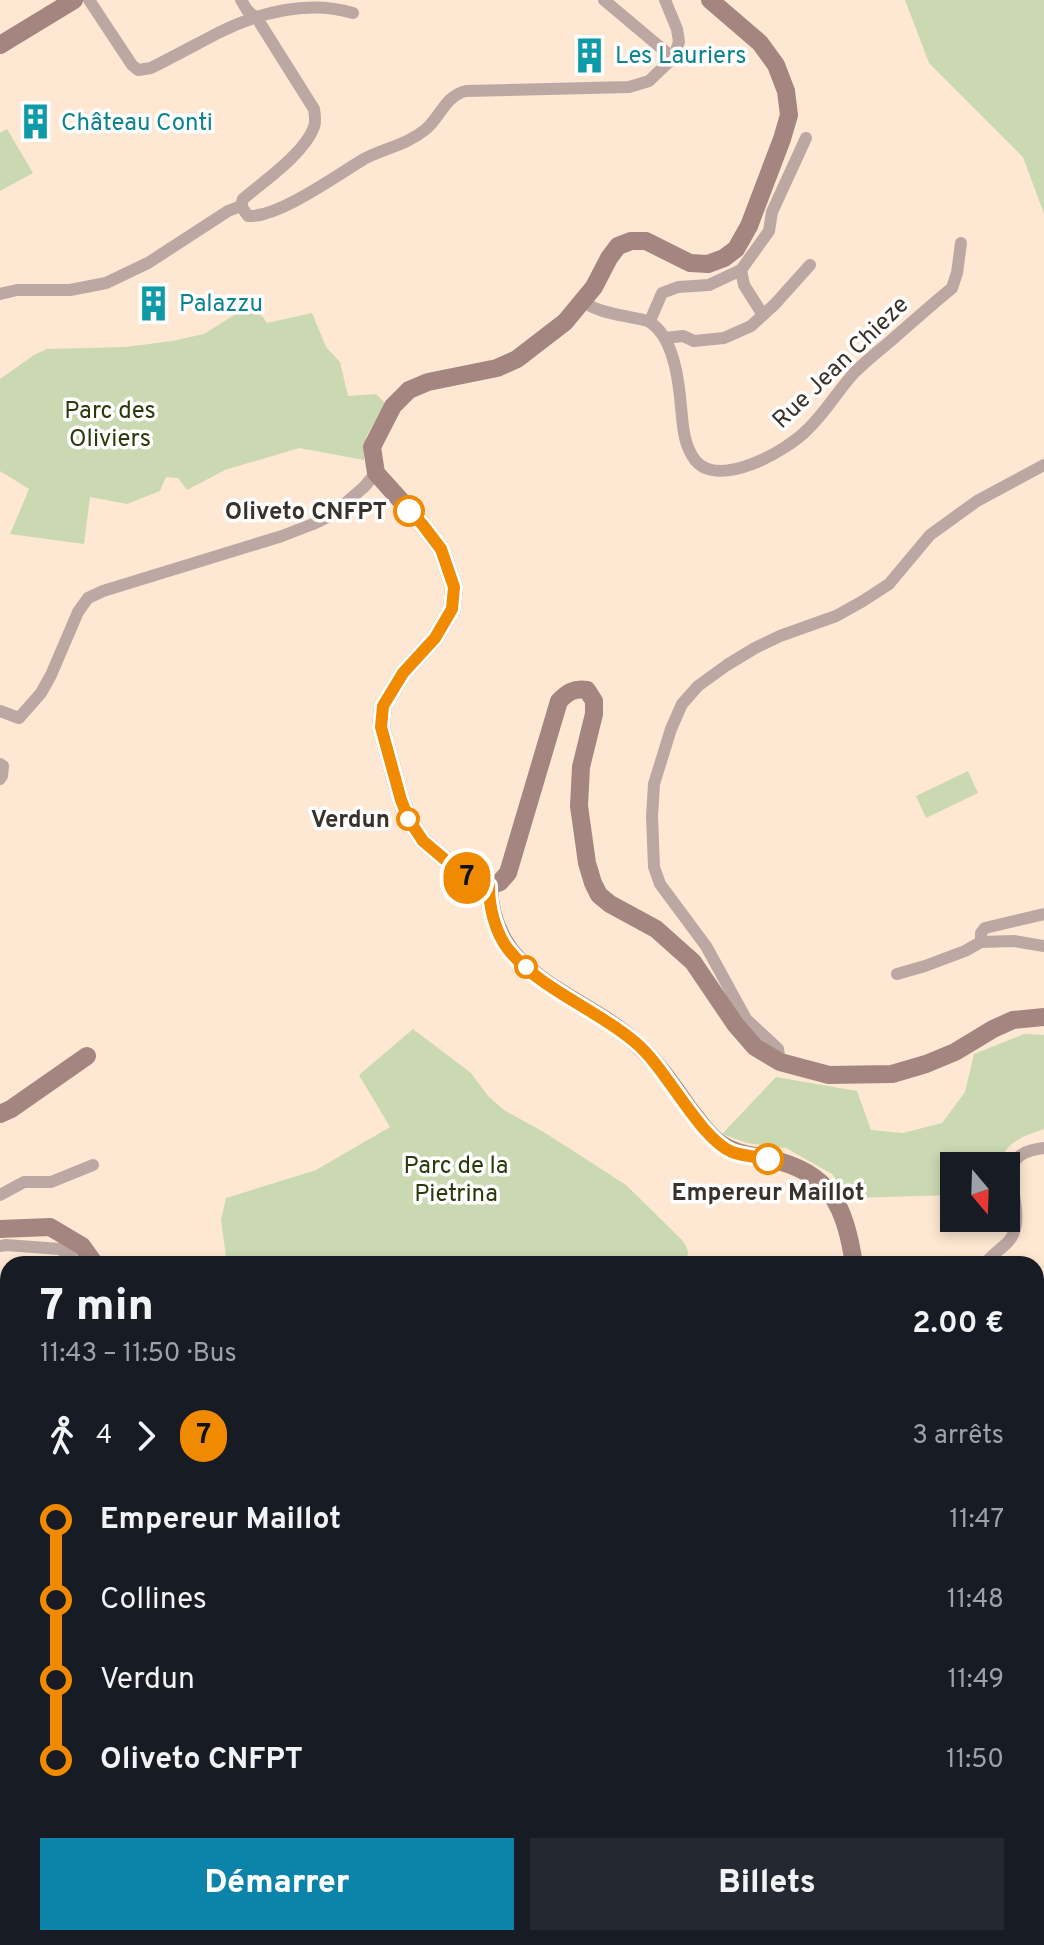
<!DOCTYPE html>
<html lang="fr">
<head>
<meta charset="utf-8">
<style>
	:root { --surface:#171b24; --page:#242831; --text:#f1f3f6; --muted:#9ea1a6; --accent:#0c83a9 }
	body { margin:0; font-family:Overpass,sans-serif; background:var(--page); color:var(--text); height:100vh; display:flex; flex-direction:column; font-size:30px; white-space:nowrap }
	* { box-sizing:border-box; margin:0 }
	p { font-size:26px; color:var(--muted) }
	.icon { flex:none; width:44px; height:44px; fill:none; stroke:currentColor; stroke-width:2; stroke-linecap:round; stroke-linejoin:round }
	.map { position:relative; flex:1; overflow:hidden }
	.sheet { position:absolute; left:0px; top:1256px; width:1044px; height:690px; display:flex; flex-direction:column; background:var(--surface); border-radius:24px 24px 0 0; box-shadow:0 4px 12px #0003 }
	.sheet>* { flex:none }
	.badge { padding:0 16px; border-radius:26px; font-size:28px; line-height:52px }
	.needle { width:52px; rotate:161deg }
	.controls { position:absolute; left:940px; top:1152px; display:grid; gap:16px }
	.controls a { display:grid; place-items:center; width:80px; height:80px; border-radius:0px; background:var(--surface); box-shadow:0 4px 12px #0003; font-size:40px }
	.map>.badge { position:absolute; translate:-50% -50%; box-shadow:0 0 0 4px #fff }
	.legs { display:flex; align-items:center; gap:12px; height:88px; padding:0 40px; font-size:26px }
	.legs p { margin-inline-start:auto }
	.headline { display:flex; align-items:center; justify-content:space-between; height:136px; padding:0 40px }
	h1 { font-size:44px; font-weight:800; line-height:60px }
	.action { display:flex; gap:16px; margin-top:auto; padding:16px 40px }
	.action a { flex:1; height:92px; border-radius:0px; background:var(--accent); color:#fff; font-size:32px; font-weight:800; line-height:92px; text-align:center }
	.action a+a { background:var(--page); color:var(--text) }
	ul { padding:0 40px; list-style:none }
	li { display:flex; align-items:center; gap:28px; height:80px; font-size:30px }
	li i { display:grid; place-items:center; width:12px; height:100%; margin:0 10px; background:currentColor }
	li i::after { content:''; width:20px; height:20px; margin:-10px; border:6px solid; border-radius:50%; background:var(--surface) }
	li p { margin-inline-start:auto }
	li:first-child i { background:linear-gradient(#0000 50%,currentColor 0) }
	li:last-child i { background:linear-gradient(currentColor 50%,#0000 0) }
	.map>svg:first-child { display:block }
	.green { fill:#cad9b1 }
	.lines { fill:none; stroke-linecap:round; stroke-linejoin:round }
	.street { stroke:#bda7a3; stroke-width:12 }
	.secondary { stroke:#a4857f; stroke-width:18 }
	.line-1-casing { stroke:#fff; stroke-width:18 }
	.line-1 { stroke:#f08a00; stroke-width:12 }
	.stop-1-dot { fill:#fff; stroke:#f08a00; stroke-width:4 }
	.labels { text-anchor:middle; stroke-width:7; stroke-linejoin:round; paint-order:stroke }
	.culture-label { font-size:24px; fill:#0d838f; stroke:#fff; text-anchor:start }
	.street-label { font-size:24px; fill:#3a322a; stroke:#fff }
	.park-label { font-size:24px; fill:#2c390a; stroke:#fff }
	.stop-label { font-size:24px; font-weight:bold; fill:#3a322a; stroke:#fff; text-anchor:end }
</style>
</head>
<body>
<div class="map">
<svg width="1044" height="1945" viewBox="0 0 1044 1945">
	<rect width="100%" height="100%" fill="#fee8d3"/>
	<!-- green -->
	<g class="green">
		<path d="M905 0H1044V214L1023 157 929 63Z"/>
		<path d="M7 129 33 173 0 191V133Z"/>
		<path d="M253 303 267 323 312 313 326 347 340 362 348 396 376 394 385 403 366 437 364 460 299 448 225 470 187 490 178 478 166 477 160 491 127 504 90 497 84 544 10 534 29 489 0 471V379L34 355 47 349 126 347 172 341 204 334Z"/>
		<path d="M968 771 978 793 926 818 916 796Z"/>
		<path d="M413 1029 471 1073 488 1096 504 1110 547 1134 626 1185 681 1239C689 1249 690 1253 684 1264H227L221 1220 226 1198 316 1170 390 1127 359 1075Z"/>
		<path d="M1024 1034 1044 1035V1129C1024 1136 1003 1142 1000 1166H954V1195L851 1198 832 1174 786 1148 747 1143 722 1134 776 1077 857 1091 871 1130 903 1133 942 1123 965 1092 974 1054Z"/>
	</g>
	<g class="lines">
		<!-- street -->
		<g class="street">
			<path d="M89 0 132 65 138 70 151 68C173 57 195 45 218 33 259 12 308 0 353 13"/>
			<path d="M241 0 247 10 258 20 314 109C315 115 316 122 314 127 304 154 264 181 243 199L241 206"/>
			<path d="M604 0 673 58"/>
			<path d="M241 206 248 216C278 218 337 175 364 159 385 148 407 145 426 129 441 116 445 96 466 91L629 87 649 81 673 58 679 42 677 29 665 0"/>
			<path d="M741 270 744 285 763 315"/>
			<path d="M0 294 17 290H70L106 283 148 263 228 211 241 206"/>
			<path d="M582 301C597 312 616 314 634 318 640 319 647 320 651 323 674 338 679 382 681 407 683 425 683 444 695 460 719 490 788 450 808 429 826 412 838 390 855 372 865 362 876 353 887 344 909 325 930 306 952 288L957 273 961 243"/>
			<path d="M650 321 662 293 678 287 709 285 741 270 769 231 772 212 806 138"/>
			<path d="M665 338 683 336 694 341 724 338 751 326 775 304 810 265"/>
			<path d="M0 711 19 718 41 693 51 675 78 612 88 598 103 591 282 536 313 524 332 515 364 487 376 473"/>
			<path d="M0 764 3 766 2 776 0 779"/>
			<path d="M981 942V933L985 928 1044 914"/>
			<path d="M897 974 925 966 965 951 981 942 1014 941 1044 946"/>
			<path d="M780 1062 778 1049 746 1019 706 946 660 884 654 867 652 816 654 784 671 729 682 704 698 686 727 665 755 648 780 636 836 616 863 601 889 584 930 535 977 501 1044 465"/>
			<path d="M0 1195 24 1182H51L93 1165"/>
			<path d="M0 1246 6 1245 60 1249 70 1255 75 1264"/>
			<path d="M985 1264C991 1255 1000 1250 1008 1242 1024 1225 1013 1194 1010 1173 1013 1155 1027 1150 1044 1148"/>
			<path d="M0 1362 8 1373"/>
			<path d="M0 1583 8 1578"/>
			<path d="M0 1922 8 1921"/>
			<path d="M722 1938 725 1945"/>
			<path d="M819 1938 820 1945"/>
			<path d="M202 1945 222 1938"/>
		</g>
		<!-- secondary -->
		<g class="secondary">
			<path d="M0 45 74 0"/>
			<path d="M489 886 469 880 423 841 409 820 401 800 381 727 383 706 403 673 435 638 452 609 454 587 441 549 422 524 376 473 372 447 393 406 409 390 428 382 497 368 517 359 565 322 594 287 609 258 618 246 631 241H646L690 263 708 264 724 258 736 249 749 226 782 139 789 115 786 91 776 65 760 43 710 0"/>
			<path d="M489 886 500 882 508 873 559 701C568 692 574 688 587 690L594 701V714L581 767 579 806 587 863 593 883 599 895 610 904 656 929 693 962 735 1024 755 1047 780 1062 829 1075 892 1074 926 1064 955 1052 993 1029 1013 1020 1044 1017"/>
			<path d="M489 886C491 982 585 992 641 1048 660 1066 675 1089 690 1110 699 1121 707 1134 718 1142 734 1154 751 1155 770 1159 831 1172 845 1207 854 1264"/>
			<path d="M0 1114 11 1109 87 1056"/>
			<path d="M0 1229 50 1227 82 1246 95 1264"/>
			<path d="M0 1690 8 1689"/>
			<path d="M1036 1761 1044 1755"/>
			<path d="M278 1938 302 1939 343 1938"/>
			<path d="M497 1945V1944"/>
		</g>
	</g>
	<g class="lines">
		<defs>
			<path id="line-1" d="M409 511 422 524 441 549 454 587 452 609 435 638 403 673 383 706 381 727 401 800 409 820 423 841 469 880 489 886C489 907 495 932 508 949 540 990 597 1009 636 1043 667 1069 699 1138 732 1152 743 1156 757 1157 768 1159"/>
		</defs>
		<!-- line-1 casing -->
		<use href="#line-1" class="line-1-casing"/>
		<!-- line-1 -->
		<use href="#line-1" class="line-1"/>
	</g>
	<!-- icons -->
	<defs>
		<symbol id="building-bare" viewBox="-9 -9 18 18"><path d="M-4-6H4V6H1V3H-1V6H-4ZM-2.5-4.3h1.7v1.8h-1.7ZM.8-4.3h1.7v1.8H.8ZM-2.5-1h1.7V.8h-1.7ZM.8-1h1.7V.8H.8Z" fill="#0f9aa8" stroke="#fff" stroke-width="2.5" paint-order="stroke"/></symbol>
	</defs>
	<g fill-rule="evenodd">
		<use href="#building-bare" x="564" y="30" width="51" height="51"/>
		<use href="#building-bare" x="10" y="96" width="51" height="51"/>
		<use href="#building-bare" x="128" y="278" width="51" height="51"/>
	</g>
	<!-- markers -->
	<g class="stop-1-dot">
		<circle cx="409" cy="511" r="14"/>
		<circle cx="408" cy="819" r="10"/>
		<circle cx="526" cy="967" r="10"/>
		<circle cx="768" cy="1159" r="14"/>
	</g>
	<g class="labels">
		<!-- culture labels -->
		<g class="culture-label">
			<text x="615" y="63">Les Lauriers</text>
			<text x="61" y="130">Château Conti</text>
			<text x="179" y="311">Palazzu</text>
		</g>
		<!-- street labels -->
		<g class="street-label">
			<text transform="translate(840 362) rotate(-44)" y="8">Rue Jean Chieze</text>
		</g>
		<!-- park labels -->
		<g class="park-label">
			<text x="110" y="418">Parc des<tspan x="110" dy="28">Oliviers</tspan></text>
			<text x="456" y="1173">Parc de la<tspan x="456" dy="28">Pietrina</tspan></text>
		</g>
		<!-- stop labels -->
		<g class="stop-label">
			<text x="387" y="519">Oliveto CNFPT</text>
			<text x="390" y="827">Verdun</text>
			<text x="768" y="1200" text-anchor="middle">Empereur Maillot</text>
		</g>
	</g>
</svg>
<div class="controls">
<a><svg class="needle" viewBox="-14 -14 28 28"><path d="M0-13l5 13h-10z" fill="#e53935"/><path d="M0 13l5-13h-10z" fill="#9ea1a6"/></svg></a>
</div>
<b class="badge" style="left:467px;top:878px;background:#f08a00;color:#111">7</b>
<section class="sheet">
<div class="headline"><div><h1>7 min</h1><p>11:43 – 11:50 · Bus</p></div><b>2.00 €</b></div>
<div class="legs"><svg class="icon" aria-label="walk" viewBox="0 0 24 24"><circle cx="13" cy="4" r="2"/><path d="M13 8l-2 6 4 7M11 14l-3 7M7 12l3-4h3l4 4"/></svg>4<svg class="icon" aria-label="forward" viewBox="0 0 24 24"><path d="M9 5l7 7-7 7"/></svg><b class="badge" style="background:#f08a00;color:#111">7</b><p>3 arrêts</p></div>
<ul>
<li><i style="color:#f08a00"></i><b>Empereur Maillot</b><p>11:47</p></li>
<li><i style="color:#f08a00"></i><span>Collines</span><p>11:48</p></li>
<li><i style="color:#f08a00"></i><span>Verdun</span><p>11:49</p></li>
<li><i style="color:#f08a00"></i><b>Oliveto CNFPT</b><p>11:50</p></li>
</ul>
<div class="action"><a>Démarrer</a><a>Billets</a></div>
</section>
</div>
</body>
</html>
